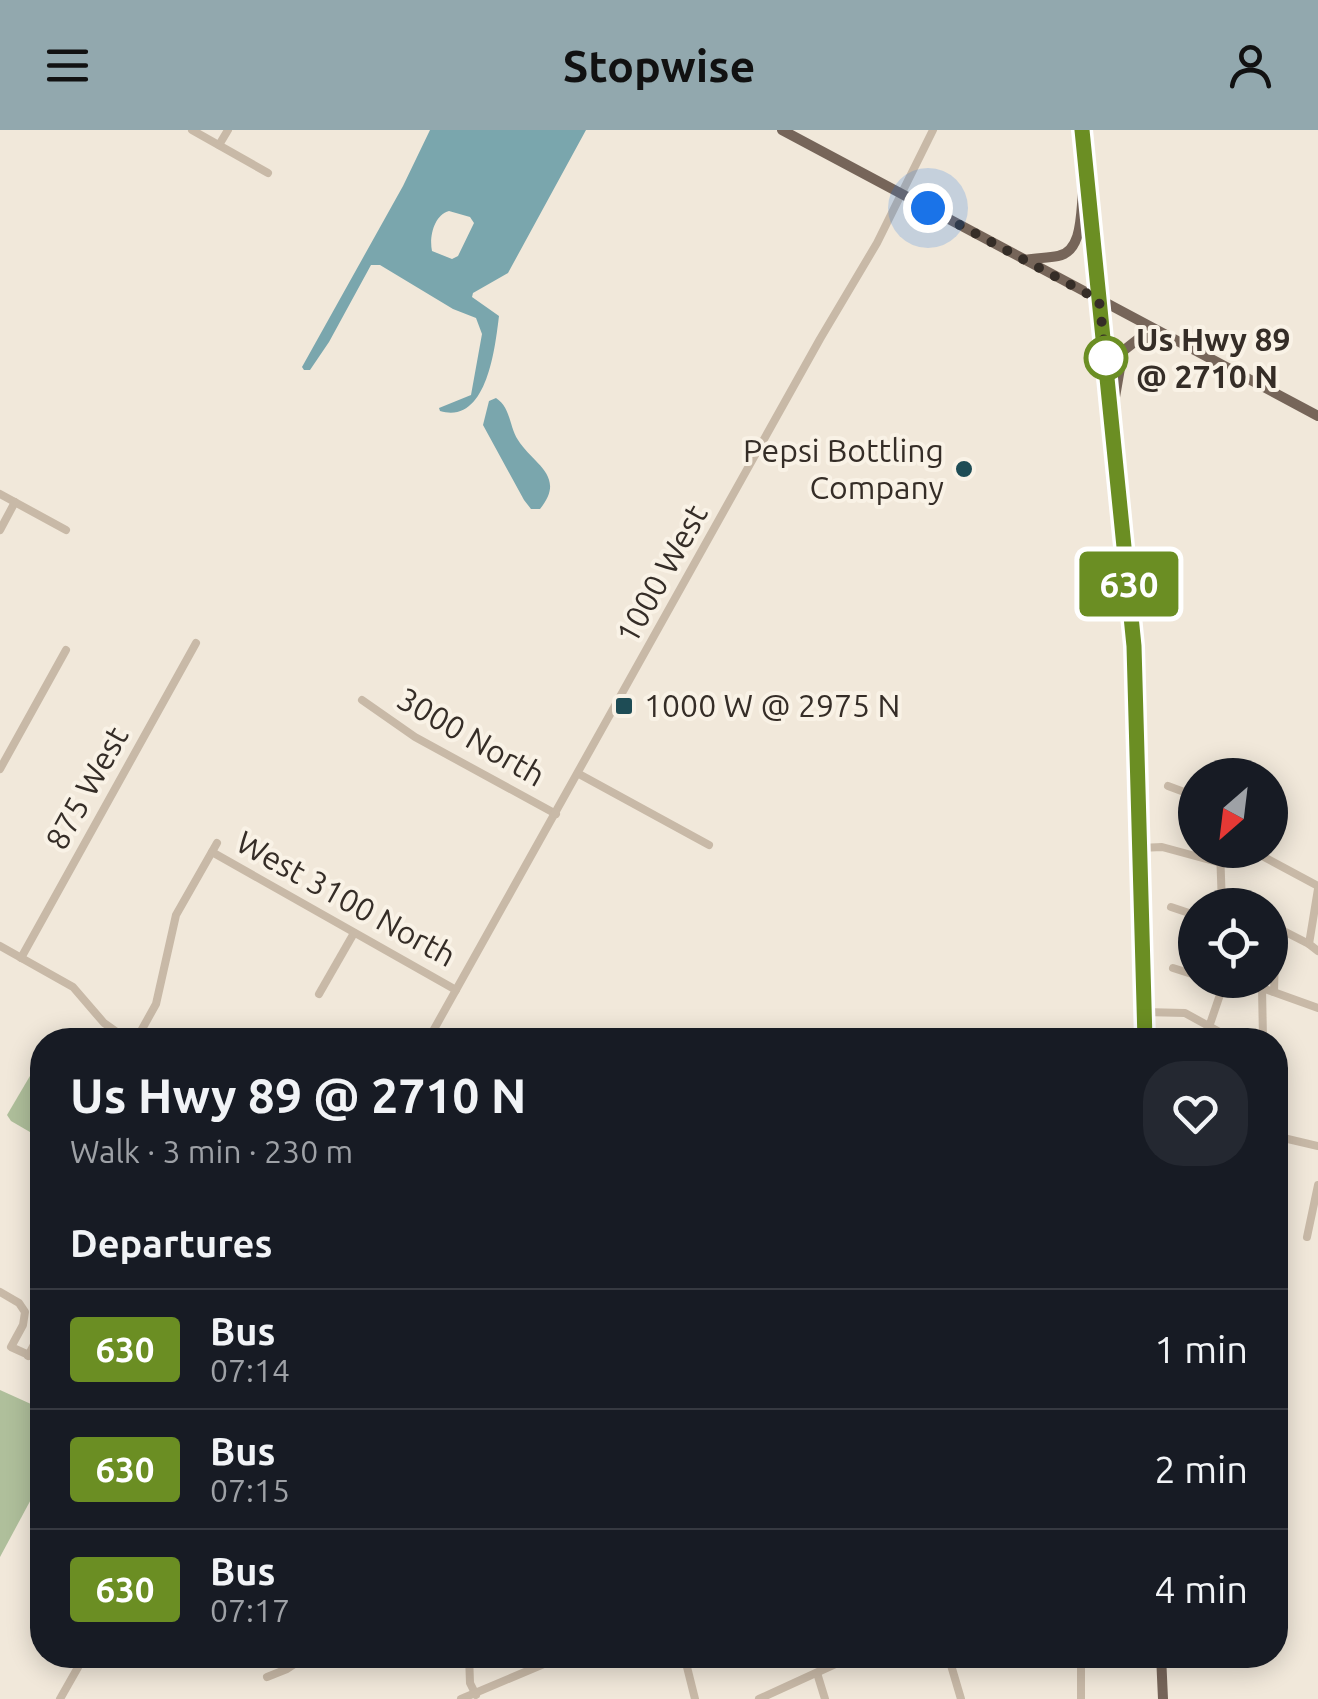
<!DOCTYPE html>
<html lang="en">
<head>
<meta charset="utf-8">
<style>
	:root { --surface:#171b24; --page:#242831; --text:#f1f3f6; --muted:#9ea1a6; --line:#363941; --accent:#92a8ae }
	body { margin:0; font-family:Ubuntu,sans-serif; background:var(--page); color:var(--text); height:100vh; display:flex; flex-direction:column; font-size:38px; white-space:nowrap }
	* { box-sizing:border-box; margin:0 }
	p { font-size:32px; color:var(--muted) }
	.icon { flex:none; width:55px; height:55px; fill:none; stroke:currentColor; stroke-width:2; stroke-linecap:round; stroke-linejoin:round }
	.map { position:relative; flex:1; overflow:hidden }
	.details { position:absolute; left:30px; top:898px; width:1258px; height:640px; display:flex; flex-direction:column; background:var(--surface); border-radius:40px; box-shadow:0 5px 25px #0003 }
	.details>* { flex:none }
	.badge { padding:0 20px; border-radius:8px; font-size:35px; line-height:65px }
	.needle { width:65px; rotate:208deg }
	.buttons { position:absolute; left:1178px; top:628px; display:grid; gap:20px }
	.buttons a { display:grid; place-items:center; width:110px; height:110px; border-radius:50%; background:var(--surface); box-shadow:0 5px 25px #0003; font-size:50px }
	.you { position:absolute; width:50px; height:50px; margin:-25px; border:8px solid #fff; border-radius:50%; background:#1a73e8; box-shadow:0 0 0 15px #1a73e833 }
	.map>.badge { position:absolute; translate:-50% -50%; box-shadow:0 0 0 5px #fff }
	h2 { padding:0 40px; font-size:38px; line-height:90px }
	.round { display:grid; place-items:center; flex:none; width:105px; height:105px; border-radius:40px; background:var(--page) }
	.headline { display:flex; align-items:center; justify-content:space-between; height:170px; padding:0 40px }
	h1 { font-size:48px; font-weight:700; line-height:75px }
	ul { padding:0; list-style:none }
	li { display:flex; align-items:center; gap:30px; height:120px; padding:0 40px; border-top:2px solid var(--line) }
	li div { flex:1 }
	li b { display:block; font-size:38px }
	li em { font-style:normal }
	li .badge { min-width:110px; font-weight:700; text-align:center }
	header { display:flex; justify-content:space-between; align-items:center; height:130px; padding:0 40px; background:var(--accent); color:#111; font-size:45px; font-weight:700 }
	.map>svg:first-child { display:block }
	.green { fill:#afbf9b }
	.water { fill:#7aa6ad; fill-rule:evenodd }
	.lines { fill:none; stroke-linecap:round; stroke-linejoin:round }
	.canal { stroke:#7aa6ad; stroke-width:8 }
	.minor { stroke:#c8b9a7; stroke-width:8 }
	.major { stroke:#766559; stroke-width:10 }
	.line-casing { stroke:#fff; stroke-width:22 }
	.line { stroke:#6b8e23; stroke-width:15 }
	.walk { stroke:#352d27; stroke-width:10; stroke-dasharray:0 18 }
	.stop-dot { fill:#fff; stroke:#6b8e23; stroke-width:5 }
	.poi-dot { fill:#1e4c55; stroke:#f9f2e6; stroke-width:4 }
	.labels { text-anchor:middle; stroke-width:8; stroke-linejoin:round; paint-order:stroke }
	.stop-label { font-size:32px; font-weight:bold; fill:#352d27; stroke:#f9f2e6; text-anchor:start }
	.poi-label { font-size:32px; fill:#352d27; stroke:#f9f2e6; text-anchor:end }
	.street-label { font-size:32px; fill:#352d27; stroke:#f9f2e6 }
</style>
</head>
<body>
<header><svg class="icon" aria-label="menu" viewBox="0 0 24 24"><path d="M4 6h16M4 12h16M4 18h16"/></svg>Stopwise<svg class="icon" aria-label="person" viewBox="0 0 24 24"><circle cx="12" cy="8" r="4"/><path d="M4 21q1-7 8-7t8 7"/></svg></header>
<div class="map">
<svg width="1318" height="1569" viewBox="0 0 1318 1569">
	<rect width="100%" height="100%" fill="#f1e8da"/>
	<!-- green -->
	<g class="green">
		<path d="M37 934H42V1009L11 991 7 985Z"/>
		<path d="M0 1260 42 1279V1349L0 1427Z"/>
	</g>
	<!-- water -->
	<g class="water">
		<path d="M430 0H586L508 143 473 163 472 167 499 186C495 218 487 295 440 281L439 278 471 265 482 204 476 188 453 179 380 135H371L329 212 310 240H304L302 237 403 56ZM449 81 470 87 474 93 458 126 452 129 432 121C429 107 434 85 449 81Z"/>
		<path d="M496 268C511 278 509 296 518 310 533 334 567 346 540 379H531L524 370 483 295 489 271Z"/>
	</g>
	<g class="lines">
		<!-- canal -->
		<path class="canal" d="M243 1525 246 1533"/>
		<!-- minor -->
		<g class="minor">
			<path d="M192 0 268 43"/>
			<path d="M219 15 228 0"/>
			<path d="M0 364 66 400"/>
			<path d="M0 400 15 372"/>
			<path d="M362 570 415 607 556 684"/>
			<path d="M0 639 66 520"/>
			<path d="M579 644 709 715"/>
			<path d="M1168 656 1195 666"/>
			<path d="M1270 715 1272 674"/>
			<path d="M1140 718 1162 717 1221 733"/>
			<path d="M1220 720 1222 775"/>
			<path d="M1251 720 1318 756"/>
			<path d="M212 722 456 860"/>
			<path d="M1318 759 1309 814 1318 821"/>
			<path d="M1171 777 1195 785"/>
			<path d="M1270 794 1309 814"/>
			<path d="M0 816 73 857 104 893 128 910"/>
			<path d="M21 828 196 513"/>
			<path d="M1173 838 1195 845"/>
			<path d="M1208 850 1224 856"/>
			<path d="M1240 850 1318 878"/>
			<path d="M1262 858 1263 909"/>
			<path d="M1274 862 1275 823"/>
			<path d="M319 864 354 803"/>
			<path d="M1144 882 1185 883 1234 910"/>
			<path d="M1210 894 1225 850"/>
			<path d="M136 910 156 874 176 785 217 713"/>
			<path d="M428 910 820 209 877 113 933 0"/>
			<path d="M1275 1006 1318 1016"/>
			<path d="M1307 1107 1318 1055"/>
			<path d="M0 1162 19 1173 25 1182 23 1195 11 1217 42 1231"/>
			<path d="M28 1226 42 1199"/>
			<path d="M469 1525 470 1553 476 1565"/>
			<path d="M684 1525 695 1569"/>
			<path d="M948 1525 961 1569"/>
			<path d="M817 1543 825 1569"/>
			<path d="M267 1547 287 1539 308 1525"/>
			<path d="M60 1569 85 1525"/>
			<path d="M461 1569 565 1525"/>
			<path d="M759 1569 855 1525"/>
			<path d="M1081 1569V1525"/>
		</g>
		<!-- major -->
		<g class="major">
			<path d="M782 0 1318 286"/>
			<path d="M1082 0 1134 516 1145 910"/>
			<path d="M1025 130C1036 128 1047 128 1058 126 1085 121 1080 76 1084 54"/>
			<path d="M1114 273 1123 221 1137 210 1164 205"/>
			<path d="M1161 1525 1163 1569"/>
		</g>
	</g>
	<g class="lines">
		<defs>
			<path id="line" d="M1082 0 1134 516 1145 910"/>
		</defs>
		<!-- line casing -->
		<use href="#line" class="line-casing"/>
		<!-- line -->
		<use href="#line" class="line"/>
		<!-- walk -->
		<path class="walk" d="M928 78 1099 170 1106 228"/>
	</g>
	<!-- markers -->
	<circle class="stop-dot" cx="1106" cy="228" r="20"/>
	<g class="poi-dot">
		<circle cx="964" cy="339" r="10"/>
		<rect x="614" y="566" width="20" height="20" rx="5"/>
	</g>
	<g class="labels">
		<!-- stop labels -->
		<g class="stop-label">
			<text x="1136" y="221">Us Hwy 89<tspan x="1136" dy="37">@ 2710 N</tspan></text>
		</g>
		<!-- poi labels -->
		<g class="poi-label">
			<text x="944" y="332">Pepsi Bottling<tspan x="944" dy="37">Company</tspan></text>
			<text x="644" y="587" text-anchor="start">1000 W @ 2975 N</text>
		</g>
		<!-- street labels -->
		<g class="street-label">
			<text transform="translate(662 444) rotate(-61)" y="11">1000 West</text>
			<text transform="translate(471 607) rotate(30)" y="11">3000 North</text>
			<text transform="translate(87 658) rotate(-61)" y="11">875 West</text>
			<text transform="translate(346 769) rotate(29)" y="11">West 3100 North</text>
		</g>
	</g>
</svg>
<div class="buttons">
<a><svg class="needle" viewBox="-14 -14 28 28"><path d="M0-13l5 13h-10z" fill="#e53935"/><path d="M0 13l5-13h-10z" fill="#9ea1a6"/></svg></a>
<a><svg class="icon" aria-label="locate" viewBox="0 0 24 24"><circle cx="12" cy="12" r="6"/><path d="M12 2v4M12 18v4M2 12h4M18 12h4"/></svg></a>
</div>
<div class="you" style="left:928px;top:78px"></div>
<b class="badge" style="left:1129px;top:454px;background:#6b8e23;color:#fff">630</b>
<section class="details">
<div class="headline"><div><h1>Us Hwy 89 @ 2710 N</h1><p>Walk · 3 min · 230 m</p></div><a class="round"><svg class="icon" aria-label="heart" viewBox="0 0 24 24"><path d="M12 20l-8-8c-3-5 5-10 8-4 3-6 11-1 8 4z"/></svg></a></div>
<h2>Departures</h2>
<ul>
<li><span class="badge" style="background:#6b8e23;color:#fff">630</span><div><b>Bus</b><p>07:14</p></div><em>1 min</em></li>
<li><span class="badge" style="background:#6b8e23;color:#fff">630</span><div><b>Bus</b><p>07:15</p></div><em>2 min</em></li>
<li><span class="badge" style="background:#6b8e23;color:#fff">630</span><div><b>Bus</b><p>07:17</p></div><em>4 min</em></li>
</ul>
</section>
</div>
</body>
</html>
